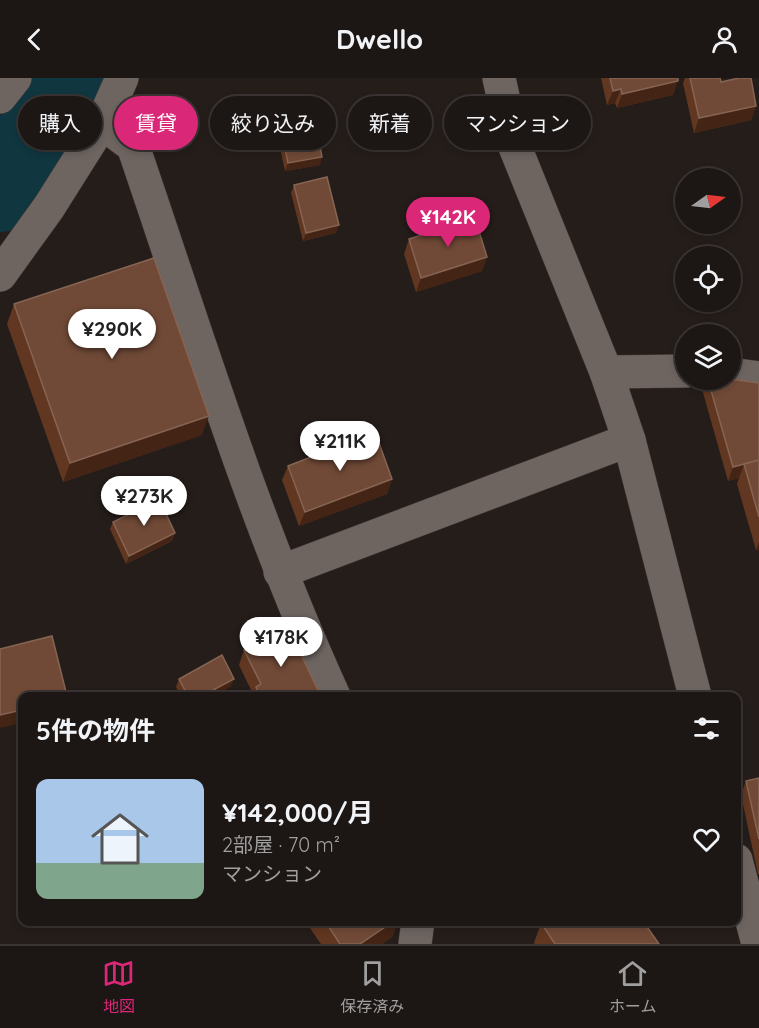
<!DOCTYPE html>
<html lang="ja">
<meta charset="utf-8">
<style>
body{margin:0;font-family:Quicksand,"Noto Sans JP",sans-serif;background:#251f1d;color:#f1f3f6;height:100vh;display:flex;flex-direction:column;font-size:22px;white-space:nowrap}
*{box-sizing:border-box;margin:0}
p{font-size:20px;color:#a09fa0}
.icon{flex:none;width:33px;height:33px;fill:none;stroke:currentColor;stroke-width:2;stroke-linecap:round;stroke-linejoin:round}
.map{position:relative;flex:1;overflow:hidden}
.sheet{position:absolute;left:18px;top:614px;width:723px;height:234px;display:flex;flex-direction:column;background:#1c1614;border-radius:12px;box-shadow:0 3px 9px #0003,0 0 0 2px #3a3534}
.sheet>*{flex:none}
.guide{position:absolute;left:18px;top:18px;width:723px;height:54px;display:flex;gap:12px}
.needle{width:39px;rotate:76deg}
.fabs{position:absolute;left:675px;top:90px;display:grid;gap:12px}
.fabs a{display:grid;place-items:center;width:66px;height:66px;border-radius:50%;background:#1c1614;box-shadow:0 3px 9px #0003,0 0 0 2px #3a3534;font-size:30px}
.price{position:absolute;translate:-50% -51px;padding:0 14px;border-radius:21px;background:#fff;color:#222;font-size:20px;line-height:39px;filter:drop-shadow(0 2px 3px #0008)}
.price::after{content:'';position:absolute;left:50%;top:36px;width:18px;height:14px;margin-left:-9px;background:inherit;clip-path:polygon(0 0,100% 0,50% 100%)}
.price.active{background:#db2777;color:#fff}
ul{padding:0;list-style:none}
li{display:flex;align-items:center;gap:18px;height:150px;padding:0 18px}
li span{display:grid;place-items:center;flex:none;width:168px;height:120px;border-radius:12px;color:#555}
li>.icon{margin-inline-start:auto}
span .icon{width:72px;height:72px;fill:#fffc;stroke-width:1}
li b{font-size:26px}
h2{display:flex;justify-content:space-between;align-items:center;height:72px;padding:0 18px;font-size:26px}
.pill{padding:0 21px;border-radius:27px;background:#1c1614;box-shadow:0 3px 9px #0003,0 0 0 2px #3a3534;font-size:21px;line-height:54px}
.pill.active{background:#db2777;color:#fff}
header{display:flex;justify-content:space-between;align-items:center;height:78px;padding:0 18px;background:#1c1614;font-size:27px;font-weight:700}
.tabs{display:flex;justify-content:space-around;align-items:center;height:84px;border-top:2px solid #3a3534;background:#1c1614;font-size:16px;color:#a09fa0}
.tabs a{display:grid;justify-items:center;gap:3px}
.tabs .active{color:#db2777}
.map>svg:first-child{display:block}
</style>
<header><svg class="icon" aria-label="back" viewBox="0 0 24 24"><path d="M15 5l-7 7 7 7"/></svg>Dwello<svg class="icon" aria-label="person" viewBox="0 0 24 24"><circle cx="12" cy="8" r="4"/><path d="M4 21q1-7 8-7t8 7"/></svg></header>
<div class="map">
<svg width="759" height="866" viewBox="0 0 759 866">
<rect width="100%" height="100%" fill="#251d1a"/>
<g fill="none" stroke-linecap="round" stroke-linejoin="round">
<path stroke="#103640" stroke-width="82" d="M0 113 73 0"/>
<g stroke="#403937" stroke-width="34">
<g id="street">
<path d="M499 0 513 64 606 294 629 362 695 618"/>
<path d="M0 19 15 0"/>
<path d="M102 45 133 68C196 252 253 441 334 618"/>
<path d="M0 197 49 129 102 45 122 0"/>
<path d="M606 294 686 293"/>
<path d="M730 296 759 300"/>
<path d="M280 494 629 362"/>
<path d="M736 782 758 866"/>
<path d="M415 866 418 843"/>
</g>
</g>
<use href="#street" stroke="#6e6561" stroke-width="33"/>
</g>
<g fill="#623721">
<path d="M601 0H678L673 17 617 30 615 25 607 27Z"/>
<path d="M685 0H720L721 4 756 28 751 42 694 55 683 5Z"/>
<path d="M277 33 320 87 285 93 274 41Z"/>
<path d="M294 107 336 155 303 163 291 115Z"/>
<path d="M409 161 487 179 482 193 416 214 404 176Z"/>
<path d="M14 226 202 357 63 404 7 246Z"/>
<path d="M705 302H730L759 305V472H756L737 406 739 400 728 403 702 311Z"/>
<path d="M288 388 392 401 387 416 299 448 282 402Z"/>
<path d="M113 444 175 455 172 463 126 486 110 451Z"/>
<path d="M244 572 321 618H253V616L239 587Z"/>
<path d="M179 601 231 608 214 618H181L176 609Z"/>
<path d="M759 700V796H758L741 717 746 703Z"/>
<path d="M305 843H398L392 859 382 866H321Z"/>
<path d="M541 845 659 866H535L534 865Z"/>
</g>
<g fill="#432415">
<path d="M678 3 673 17 617 30 622 16Z"/>
<path d="M621 11 615 25 607 27 613 13Z"/>
<path d="M756 28 751 42 694 55 699 40Z"/>
<path d="M322 79 320 87 285 93 288 85Z"/>
<path d="M339 147 336 155 303 163 306 155Z"/>
<path d="M487 179 482 193 416 214 421 200Z"/>
<path d="M209 338 202 357 63 404 70 385Z"/>
<path d="M759 382 744 386 739 400 728 403 733 389Z"/>
<path d="M392 401 387 416 299 448 305 434Z"/>
<path d="M175 455 172 463 126 486 129 478Z"/>
<path d="M759 464V472H756Z"/>
<path d="M234 601 231 608 214 618H202Z"/>
<path d="M22 632V645L0 650V637Z"/>
<path d="M394 843H398L392 859 382 866H360Z"/>
</g>
<g fill="#714a37" stroke="#866453" stroke-width="1.5">
<path d="M610 0H678V3L622 16 621 11 613 13Z"/>
<path d="M690 0H720L721 4 739 0H751L756 28 699 40Z"/>
<path d="M312 27 322 79 288 85 277 33Z"/>
<path d="M327 99 339 147 306 155 294 107Z"/>
<path d="M475 140 487 179 421 200 409 161Z"/>
<path d="M154 180 209 338 70 385 14 226Z"/>
<path d="M730 301 759 305V382L733 389 708 302H730Z"/>
<path d="M375 354 392 401 305 434 288 388Z"/>
<path d="M759 382V439L744 386Z"/>
<path d="M159 421 175 455 129 478 113 444Z"/>
<path d="M288 550 321 618H260L256 609 261 606 244 572Z"/>
<path d="M52 558 67 618H22V632L0 637V571Z"/>
<path d="M222 577 234 601 202 618H188L179 601Z"/>
<path d="M759 700V761L746 703Z"/>
<path d="M325 843H394L360 866H340Z"/>
<path d="M544 843H643L659 866H555L541 845Z"/>
</g>
</svg>
<div class="fabs">
<a><svg class="needle" viewBox="-14 -14 28 28"><path d="M0-13l5 13h-10z" fill="#e53935"/><path d="M0 13l5-13h-10z" fill="#a09fa0"/></svg></a>
<a><svg class="icon" aria-label="locate" viewBox="0 0 24 24"><circle cx="12" cy="12" r="6"/><path d="M12 2v4M12 18v4M2 12h4M18 12h4"/></svg></a>
<a><svg class="icon" aria-label="layers" viewBox="0 0 24 24"><path d="M12 4l9 5-9 5-9-5zM3 14l9 5 9-5"/></svg></a>
</div>
<b class="price active" style="left:448px;top:170px">¥142K</b>
<b class="price" style="left:112px;top:282px">¥290K</b>
<b class="price" style="left:340px;top:394px">¥211K</b>
<b class="price" style="left:144px;top:449px">¥273K</b>
<b class="price" style="left:281px;top:590px">¥178K</b>
<div class="guide">
<a class="pill">購入</a>
<a class="pill active">賃貸</a>
<a class="pill">絞り込み</a>
<a class="pill">新着</a>
<a class="pill">マンション</a>
</div>
<section class="sheet">
<h2>5件の物件<svg class="icon" aria-label="filters" viewBox="0 0 24 24"><path d="M4 7h16M4 17h16"/><circle cx="9" cy="7" r="2"/><circle cx="15" cy="17" r="2"/></svg></h2>
<ul>
<li><span style="background:linear-gradient(#a9c7e8 70%,#7fa58c 0)"><svg class="icon" aria-label="home" viewBox="0 0 24 24"><path d="M3 11l9-7 9 7M6 9v11h12V9"/></svg></span><div><b>¥142,000/月</b><p>2部屋 · 70 m²</p><p>マンション</p></div><svg class="icon" aria-label="heart" viewBox="0 0 24 24"><path d="M12 20l-8-8c-3-5 5-10 8-4 3-6 11-1 8 4z"/></svg></li>
</ul>
</section>
</div>
<nav class="tabs">
<a class="active"><svg class="icon" aria-label="map" viewBox="0 0 24 24"><path d="M3 6l6-2 6 2 6-2v14l-6 2-6-2-6 2zM9 4v14M15 6v14"/></svg>地図</a>
<a><svg class="icon" aria-label="saved" viewBox="0 0 24 24"><path d="M7 4h10v16l-5-4-5 4z"/></svg>保存済み</a>
<a><svg class="icon" aria-label="home" viewBox="0 0 24 24"><path d="M3 11l9-7 9 7M6 9v11h12V9"/></svg>ホーム</a>
</nav>
